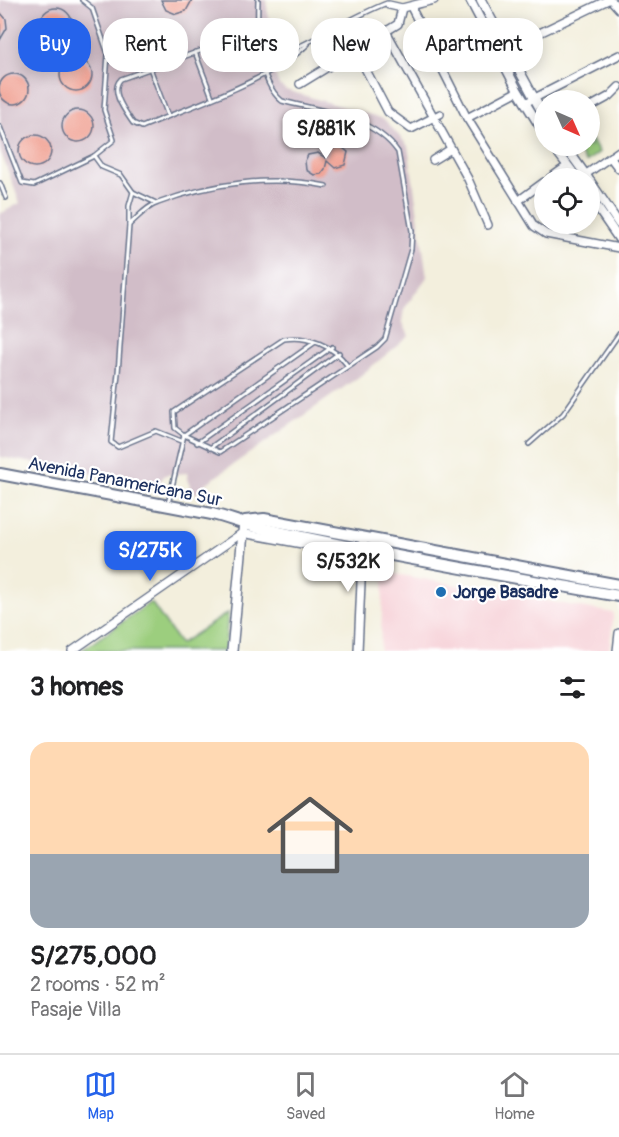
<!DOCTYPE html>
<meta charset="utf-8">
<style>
body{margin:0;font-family:Pangolin,sans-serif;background:#f2f2f2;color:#202124;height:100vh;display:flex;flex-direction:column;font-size:22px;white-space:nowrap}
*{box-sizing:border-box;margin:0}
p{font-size:20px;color:#757577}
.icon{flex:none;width:33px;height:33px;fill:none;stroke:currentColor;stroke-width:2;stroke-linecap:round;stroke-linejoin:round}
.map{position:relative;height:651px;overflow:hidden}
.drawer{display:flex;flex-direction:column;background:#fff;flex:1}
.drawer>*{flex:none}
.top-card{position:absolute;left:18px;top:18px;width:584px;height:54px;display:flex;gap:12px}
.needle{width:39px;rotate:135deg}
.fabs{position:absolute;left:534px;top:90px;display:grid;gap:12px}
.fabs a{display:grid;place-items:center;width:66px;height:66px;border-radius:50%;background:#fff;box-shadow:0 3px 15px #0003;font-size:30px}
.price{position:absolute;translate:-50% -51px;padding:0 14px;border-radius:12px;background:#fff;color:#222;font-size:20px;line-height:39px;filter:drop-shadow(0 2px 3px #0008)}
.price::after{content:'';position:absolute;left:50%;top:36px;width:18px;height:14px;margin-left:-9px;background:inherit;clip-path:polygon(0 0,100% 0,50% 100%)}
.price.active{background:#2563eb;color:#fff}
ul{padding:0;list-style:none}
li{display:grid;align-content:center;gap:12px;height:318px;padding:0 30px}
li+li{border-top:2px solid #e0e0e0}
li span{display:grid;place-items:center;height:186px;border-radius:18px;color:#555}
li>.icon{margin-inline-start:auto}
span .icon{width:108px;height:108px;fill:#fffc;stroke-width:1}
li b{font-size:26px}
h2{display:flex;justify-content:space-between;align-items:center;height:72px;padding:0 30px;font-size:26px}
.pill{padding:0 21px;border-radius:24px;background:#fff;box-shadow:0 3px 15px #0003;font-size:21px;line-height:54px}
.pill.active{background:#2563eb;color:#fff}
.tab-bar{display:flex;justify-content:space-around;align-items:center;height:84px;border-top:2px solid #e0e0e0;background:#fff;font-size:16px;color:#757577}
.tab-bar a{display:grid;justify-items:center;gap:3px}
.tab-bar .active{color:#2563eb}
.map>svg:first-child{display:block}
</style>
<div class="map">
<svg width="619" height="651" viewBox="0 0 619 651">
<rect width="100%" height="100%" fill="#fff"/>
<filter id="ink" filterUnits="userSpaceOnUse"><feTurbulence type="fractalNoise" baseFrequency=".0167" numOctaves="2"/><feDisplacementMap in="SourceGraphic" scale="12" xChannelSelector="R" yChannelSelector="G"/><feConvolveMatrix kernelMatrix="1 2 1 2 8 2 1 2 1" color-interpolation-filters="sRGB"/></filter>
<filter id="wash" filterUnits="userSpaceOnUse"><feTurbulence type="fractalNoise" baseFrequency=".008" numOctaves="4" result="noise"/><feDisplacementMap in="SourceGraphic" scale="24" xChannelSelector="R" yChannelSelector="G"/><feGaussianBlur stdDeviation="1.35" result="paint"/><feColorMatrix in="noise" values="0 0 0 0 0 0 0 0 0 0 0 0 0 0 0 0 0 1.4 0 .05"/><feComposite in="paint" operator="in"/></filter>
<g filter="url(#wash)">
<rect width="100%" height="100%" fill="#f3efdd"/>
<path fill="#f6cfd5" d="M384 572 614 613 609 651H380Z"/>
<path fill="#d1bdc8" d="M0 0H266L273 51 281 70 275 74 279 85 286 90 384 119 408 146 427 277 404 309 402 321 409 336 360 376 204 485 206 494 191 492 187 473 165 475 157 485 0 457V214L20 203 0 150Z"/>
<g fill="#9cce7e" stroke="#5c7e6e" stroke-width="1.5">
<path d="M590 137 599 152 586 162 575 146H590Z"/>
<path d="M372 544 492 566 491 570 372 549Z"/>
<path d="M151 602 180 644 228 613 225 651H81Z"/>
</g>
<g id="blocks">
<g fill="#ef9a8a">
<path d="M161 0H192L186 11 176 14 166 10Z"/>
<circle cx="56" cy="24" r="16"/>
<path d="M0 12 6 19 7 28 0 40Z"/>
<circle cx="76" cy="75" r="16"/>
<circle cx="14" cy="89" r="15"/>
<circle cx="78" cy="126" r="16"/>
<circle cx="35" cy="151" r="16"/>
<path d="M339 145 348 152 345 165 335 168 327 161 325 169 321 174 314 175 306 170 305 161 308 155 318 153 326 158 330 147Z"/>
</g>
</g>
</g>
<g filter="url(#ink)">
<use href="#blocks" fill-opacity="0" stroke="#67728a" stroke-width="1.5"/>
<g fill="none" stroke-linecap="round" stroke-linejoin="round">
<g stroke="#67728a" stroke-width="6">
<g id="service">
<path d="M257 33 245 35 121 79C109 91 125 111 133 123L142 127C191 106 272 80 308 44"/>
<path d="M195 52 212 97"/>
<path d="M263 61C307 47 344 20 387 3"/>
<path d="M150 68 168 116"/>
<path d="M0 127 22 183 34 185 94 156 114 140 104 110 108 54 92 8 82 0"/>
<path d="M94 156 102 167 121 175 133 192 156 203"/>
<path d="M0 183 6 198"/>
<path d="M129 225V206L133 192"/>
<path d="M314 343 184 435 175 428 174 412 183 406 284 339C307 335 334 346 347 365"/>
<path d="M181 441 156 431 118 447 111 442 118 373 129 225C137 218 147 206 158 203 211 183 270 175 326 186"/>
<path d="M197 443 332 347"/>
<path d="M529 444 563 414 619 334"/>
<path d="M210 448 339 353"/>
<path d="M168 504 184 435 220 452 377 347 385 339 411 249 412 231 398 152C373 116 321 111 282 101 257 81 257 30 258 0"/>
</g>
</g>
<g stroke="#67728a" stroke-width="10">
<g id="minor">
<path d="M611 0 619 9"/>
<path d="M389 5 402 8 434 0"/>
<path d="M411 7 467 118 534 226 546 234 619 248"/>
<path d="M386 31 468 179 488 225"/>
<path d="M356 51 388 112 411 129 440 114"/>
<path d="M498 53 608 0"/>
<path d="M300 84 398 24 402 8"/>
<path d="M525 103 619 55"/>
<path d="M590 107 610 96 619 87"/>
<path d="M467 118 518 91"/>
<path d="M610 157 619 169"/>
<path d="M433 160 451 149"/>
<path d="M582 177 619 151"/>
<path d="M550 178 567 166"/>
<path d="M518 201 544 182"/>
<path d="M72 651 242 533 362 555"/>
<path d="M358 651 363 537"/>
<path d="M617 651 619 633"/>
</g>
</g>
<g stroke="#67728a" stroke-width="11">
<g id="tertiary">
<path d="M470 0 518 91 544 133"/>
<path d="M481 0 544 116"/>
<path d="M553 146 577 178"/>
<path d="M565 146 588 178"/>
<path d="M590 181 619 224"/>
<path d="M590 197 619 239"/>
</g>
</g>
<g stroke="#67728a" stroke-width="12">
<path id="secondary" d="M232 651 244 522"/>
</g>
<g stroke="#67728a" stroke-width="14">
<g id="primary">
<path d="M0 474 212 514C230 518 247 526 265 529 382 555 501 575 619 596"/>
<path d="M245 521 264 519 619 585"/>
</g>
</g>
<use href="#service" stroke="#fff" stroke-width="3"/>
<use href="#minor" stroke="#fff" stroke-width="7"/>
<use href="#tertiary" stroke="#fff" stroke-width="8"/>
<use href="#secondary" stroke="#fff" stroke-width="9"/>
<use href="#primary" stroke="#fff" stroke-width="10"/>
</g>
</g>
<circle fill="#1f6fb2" stroke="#fff" stroke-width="2" cx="441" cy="592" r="6"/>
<g text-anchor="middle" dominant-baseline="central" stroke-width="4.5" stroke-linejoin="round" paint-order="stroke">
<g font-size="18" fill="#1b2f5e" stroke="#fff">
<text transform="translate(125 482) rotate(11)">Avenida Panamericana Sur</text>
</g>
<g font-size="18" font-weight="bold" fill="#1b2f5e" stroke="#fff" text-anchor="start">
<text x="453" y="592">Jorge Basadre</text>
</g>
</g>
</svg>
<div class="fabs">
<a><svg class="needle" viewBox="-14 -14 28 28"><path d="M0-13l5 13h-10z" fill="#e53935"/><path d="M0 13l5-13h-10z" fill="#757577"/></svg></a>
<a><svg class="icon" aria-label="locate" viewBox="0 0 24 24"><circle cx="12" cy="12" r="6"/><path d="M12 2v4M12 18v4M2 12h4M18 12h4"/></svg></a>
</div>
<b class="price" style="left:326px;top:160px">S/881K</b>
<b class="price active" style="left:150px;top:582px">S/275K</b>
<b class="price" style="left:348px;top:593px">S/532K</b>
<div class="top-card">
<a class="pill active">Buy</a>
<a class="pill">Rent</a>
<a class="pill">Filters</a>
<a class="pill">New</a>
<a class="pill">Apartment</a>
</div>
</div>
<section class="drawer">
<h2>3 homes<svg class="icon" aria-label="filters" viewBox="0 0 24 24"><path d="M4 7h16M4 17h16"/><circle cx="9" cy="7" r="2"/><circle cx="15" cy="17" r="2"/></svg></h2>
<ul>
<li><span style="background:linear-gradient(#ffd9b3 60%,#9aa5b1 0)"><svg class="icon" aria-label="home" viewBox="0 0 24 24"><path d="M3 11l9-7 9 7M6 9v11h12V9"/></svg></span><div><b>S/275,000</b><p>2 rooms · 52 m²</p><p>Pasaje Villa</p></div></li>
</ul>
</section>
<nav class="tab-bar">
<a class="active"><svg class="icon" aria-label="map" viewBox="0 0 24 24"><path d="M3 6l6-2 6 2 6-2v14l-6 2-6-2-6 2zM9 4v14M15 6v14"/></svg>Map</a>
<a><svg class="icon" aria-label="saved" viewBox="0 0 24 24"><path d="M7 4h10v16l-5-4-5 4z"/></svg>Saved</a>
<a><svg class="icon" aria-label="home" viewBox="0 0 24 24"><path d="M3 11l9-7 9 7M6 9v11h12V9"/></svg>Home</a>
</nav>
